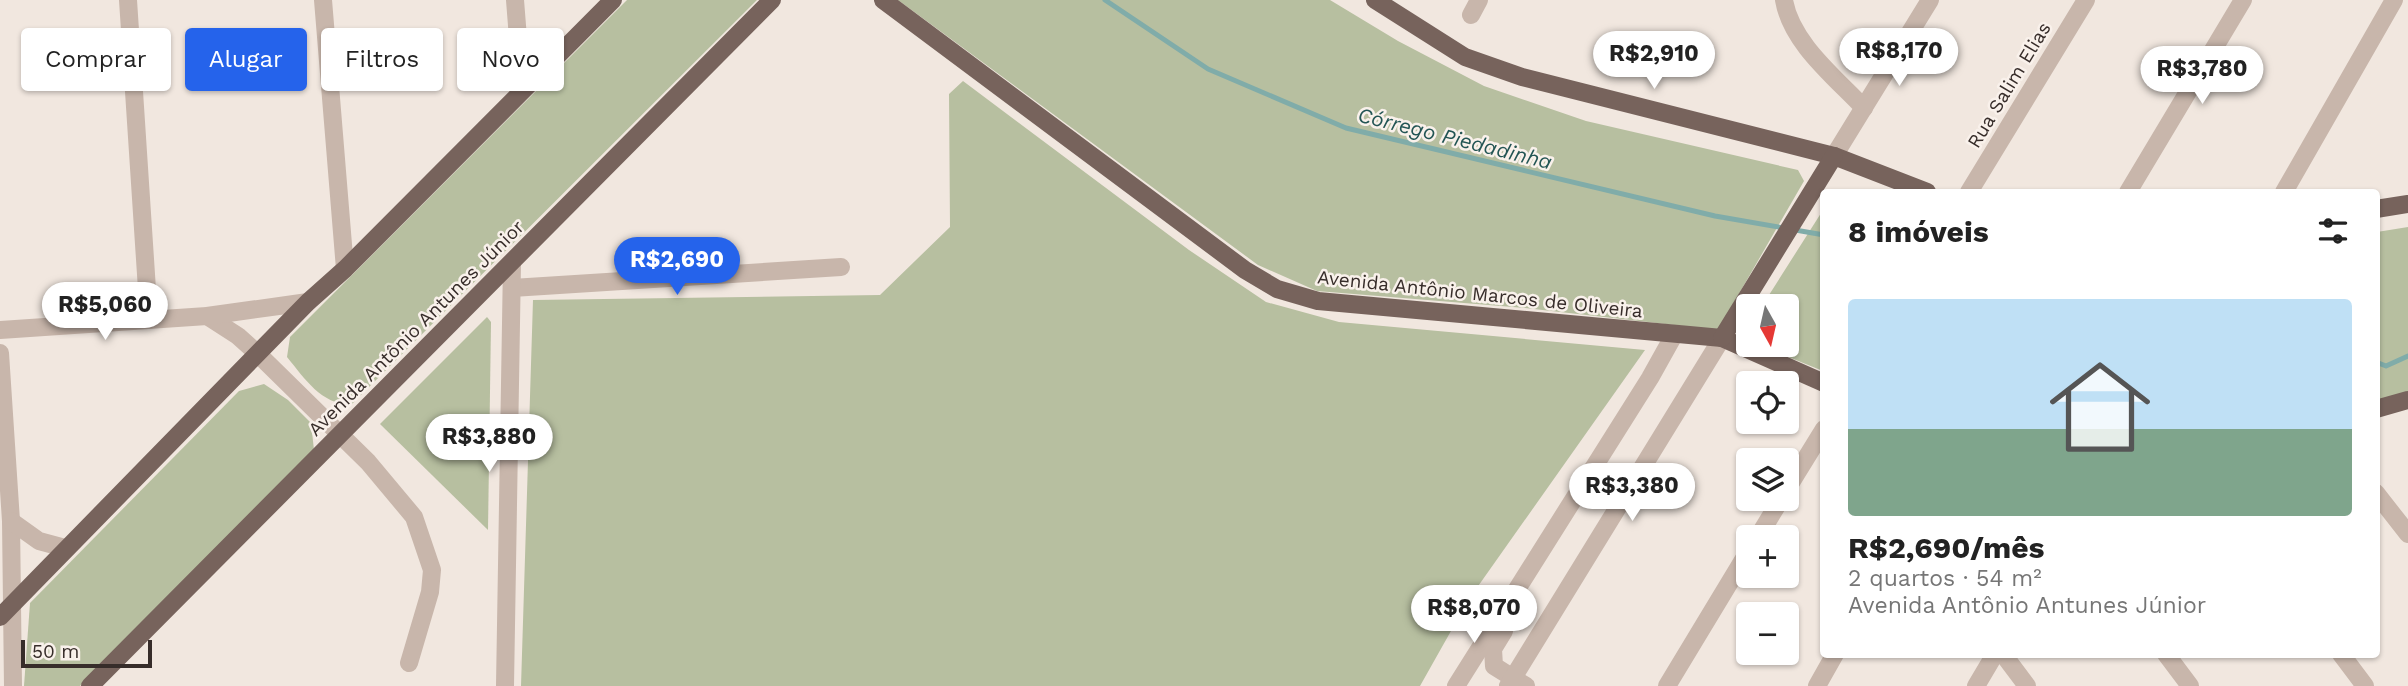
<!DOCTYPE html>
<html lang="pt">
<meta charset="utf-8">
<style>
body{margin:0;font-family:"Work Sans",sans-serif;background:#f2f2f2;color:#222;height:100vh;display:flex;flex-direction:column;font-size:26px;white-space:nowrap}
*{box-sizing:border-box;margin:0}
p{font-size:23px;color:#767676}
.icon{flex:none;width:38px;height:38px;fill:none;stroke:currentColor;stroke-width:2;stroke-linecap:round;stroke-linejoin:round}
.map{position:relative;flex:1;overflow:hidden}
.drawer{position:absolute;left:1820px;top:189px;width:560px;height:469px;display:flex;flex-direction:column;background:#fff;border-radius:7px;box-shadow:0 2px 5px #0004}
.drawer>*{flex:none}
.top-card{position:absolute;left:21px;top:28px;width:665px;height:63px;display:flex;gap:14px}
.needle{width:46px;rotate:172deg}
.controls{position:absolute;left:1736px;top:294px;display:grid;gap:14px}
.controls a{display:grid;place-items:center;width:63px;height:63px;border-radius:7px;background:#fff;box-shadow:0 2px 5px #0004;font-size:35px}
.scale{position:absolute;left:21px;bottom:18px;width:131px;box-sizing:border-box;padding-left:7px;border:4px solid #372d2a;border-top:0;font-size:19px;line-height:24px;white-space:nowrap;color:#372d2a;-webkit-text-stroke:5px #f9f1eb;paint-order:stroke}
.price{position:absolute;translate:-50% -60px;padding:0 16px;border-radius:24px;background:#fff;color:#222;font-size:23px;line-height:46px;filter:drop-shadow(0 2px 4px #0008)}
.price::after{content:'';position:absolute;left:50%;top:42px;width:21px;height:16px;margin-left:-10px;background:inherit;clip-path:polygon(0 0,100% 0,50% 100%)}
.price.active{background:#2563eb;color:#fff}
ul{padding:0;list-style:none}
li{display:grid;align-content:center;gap:14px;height:371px;padding:0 28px}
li+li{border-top:2px solid #e0e0e0}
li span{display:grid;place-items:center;height:217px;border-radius:7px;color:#555}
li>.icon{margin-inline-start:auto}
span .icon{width:126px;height:126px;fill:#fffc;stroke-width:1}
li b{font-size:30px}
h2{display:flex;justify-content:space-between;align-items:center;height:84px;padding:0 28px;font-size:30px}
.tag{padding:0 24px;border-radius:7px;background:#fff;box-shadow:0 2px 5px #0004;font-size:24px;line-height:63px}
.tag.active{background:#2563eb;color:#fff}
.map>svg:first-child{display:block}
</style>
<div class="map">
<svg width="2408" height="686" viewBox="0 0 2408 686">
<rect width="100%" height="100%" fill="#f1e7df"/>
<g fill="#b7bfa0">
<path d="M627 0H757L351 405C321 404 305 379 287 357L290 337Z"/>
<path d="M898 0H1330L1398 41 1484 86 1586 121 1798 170 1804 181 1718 330 1525 308 1317 291 1258 265Z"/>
<path d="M963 81 1189 250 1266 302 1339 322 1645 350 1469 599 1420 686H521L533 300 880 295 950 227 949 94Z"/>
<path d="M1823 210V371L1759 345H1787V306H1762Z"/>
<path d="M2408 227V392L2377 402V232Z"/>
<path d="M487 317 491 322 488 530 380 424Z"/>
<path d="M264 384 288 400 311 423 314 450 80 686H24L30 603 239 391Z"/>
</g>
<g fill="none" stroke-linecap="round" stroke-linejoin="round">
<g stroke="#80aca9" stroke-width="5">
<path d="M1105 0 1208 69 1346 128 1715 216 1824 235"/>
<path d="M2376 362 2386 366 2408 356"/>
</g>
<g stroke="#c8b6ab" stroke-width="18">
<path d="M128 0 149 320"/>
<path d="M323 0 345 269"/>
<path d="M515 0 522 89"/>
<path d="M1784 0C1791 43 1836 78 1864 108"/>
<path d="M1471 15 1479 0"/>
<path d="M1834 156 1930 0"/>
<path d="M1969 192 2086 0"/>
<path d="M2128 192 2243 0"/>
<path d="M2284 192 2394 0"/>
<path d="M512 288 841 267"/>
<path d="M207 316 238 336 258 354 368 462 414 517 432 570 430 592 409 663"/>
<path d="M0 330 207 316 308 302"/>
<path d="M0 353 11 521 13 686"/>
<path d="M1787 489 1824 429"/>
<path d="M2376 493 2408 534"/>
<path d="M11 521 39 541 65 548"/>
<path d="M1758 537 1781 499"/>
<path d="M1504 631 1493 649 1494 666 1526 686"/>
<path d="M2003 654 2027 686"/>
<path d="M2166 654 2190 686"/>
<path d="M2341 654 2365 686"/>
<path d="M505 686 512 263"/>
<path d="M1456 686 1650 378 1674 335"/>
<path d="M1508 686 1722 338"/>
<path d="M1667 686 1748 552"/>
<path d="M1817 686 1835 654"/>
<path d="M1976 686 1995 654"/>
</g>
<g stroke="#77635c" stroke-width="18">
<path d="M883 0 1245 270 1277 289 1318 301 1722 338 1824 383"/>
<path d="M1375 0 1465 57 1522 77 1834 156 1927 192"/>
<path d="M2376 209 2408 204"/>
<path d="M1722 338 1834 156"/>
<path d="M2376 409 2408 400"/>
<path d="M0 617 308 302 345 269 613 0"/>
<path d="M90 686 772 0"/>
</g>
</g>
<g text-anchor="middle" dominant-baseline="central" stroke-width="5" stroke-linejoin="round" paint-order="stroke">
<g font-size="19" fill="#372d2a" stroke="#f9f1eb">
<text transform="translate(2009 85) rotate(-59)">Rua Salim Elias</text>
<text transform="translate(1480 294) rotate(6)">Avenida Antônio Marcos de Oliveira</text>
<text transform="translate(416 328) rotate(-45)">Avenida Antônio Antunes Júnior</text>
</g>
<g font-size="21" font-style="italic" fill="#235554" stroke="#f9f1eb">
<text transform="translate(1455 138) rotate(14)">Córrego Piedadinha</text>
</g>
</g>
</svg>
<div class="controls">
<a><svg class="needle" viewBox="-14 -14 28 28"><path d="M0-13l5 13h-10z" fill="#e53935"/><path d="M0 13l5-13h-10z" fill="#767676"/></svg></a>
<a><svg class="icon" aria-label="locate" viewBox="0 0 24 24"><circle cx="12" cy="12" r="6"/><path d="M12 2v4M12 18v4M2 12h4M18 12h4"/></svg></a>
<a><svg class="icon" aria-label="layers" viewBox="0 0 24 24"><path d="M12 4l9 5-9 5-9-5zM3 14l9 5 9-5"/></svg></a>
<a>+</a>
<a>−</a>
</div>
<div class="scale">50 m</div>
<b class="price" style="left:1899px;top:88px">R$8,170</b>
<b class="price" style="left:1654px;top:91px">R$2,910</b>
<b class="price" style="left:2202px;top:106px">R$3,780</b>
<b class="price active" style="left:677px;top:297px">R$2,690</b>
<b class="price" style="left:105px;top:342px">R$5,060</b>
<b class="price" style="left:489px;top:474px">R$3,880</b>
<b class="price" style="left:1632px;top:523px">R$3,380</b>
<b class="price" style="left:1474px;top:645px">R$8,070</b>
<div class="top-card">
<a class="tag">Comprar</a>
<a class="tag active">Alugar</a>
<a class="tag">Filtros</a>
<a class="tag">Novo</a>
</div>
<section class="drawer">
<h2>8 imóveis<svg class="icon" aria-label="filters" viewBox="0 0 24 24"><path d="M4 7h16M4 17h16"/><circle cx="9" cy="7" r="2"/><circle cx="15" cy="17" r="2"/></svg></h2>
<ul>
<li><span style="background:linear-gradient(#bfe0f5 60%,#7fa58c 0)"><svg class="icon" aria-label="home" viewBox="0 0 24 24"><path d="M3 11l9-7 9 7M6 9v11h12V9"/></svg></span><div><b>R$2,690/mês</b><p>2 quartos · 54 m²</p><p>Avenida Antônio Antunes Júnior</p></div></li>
</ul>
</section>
</div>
